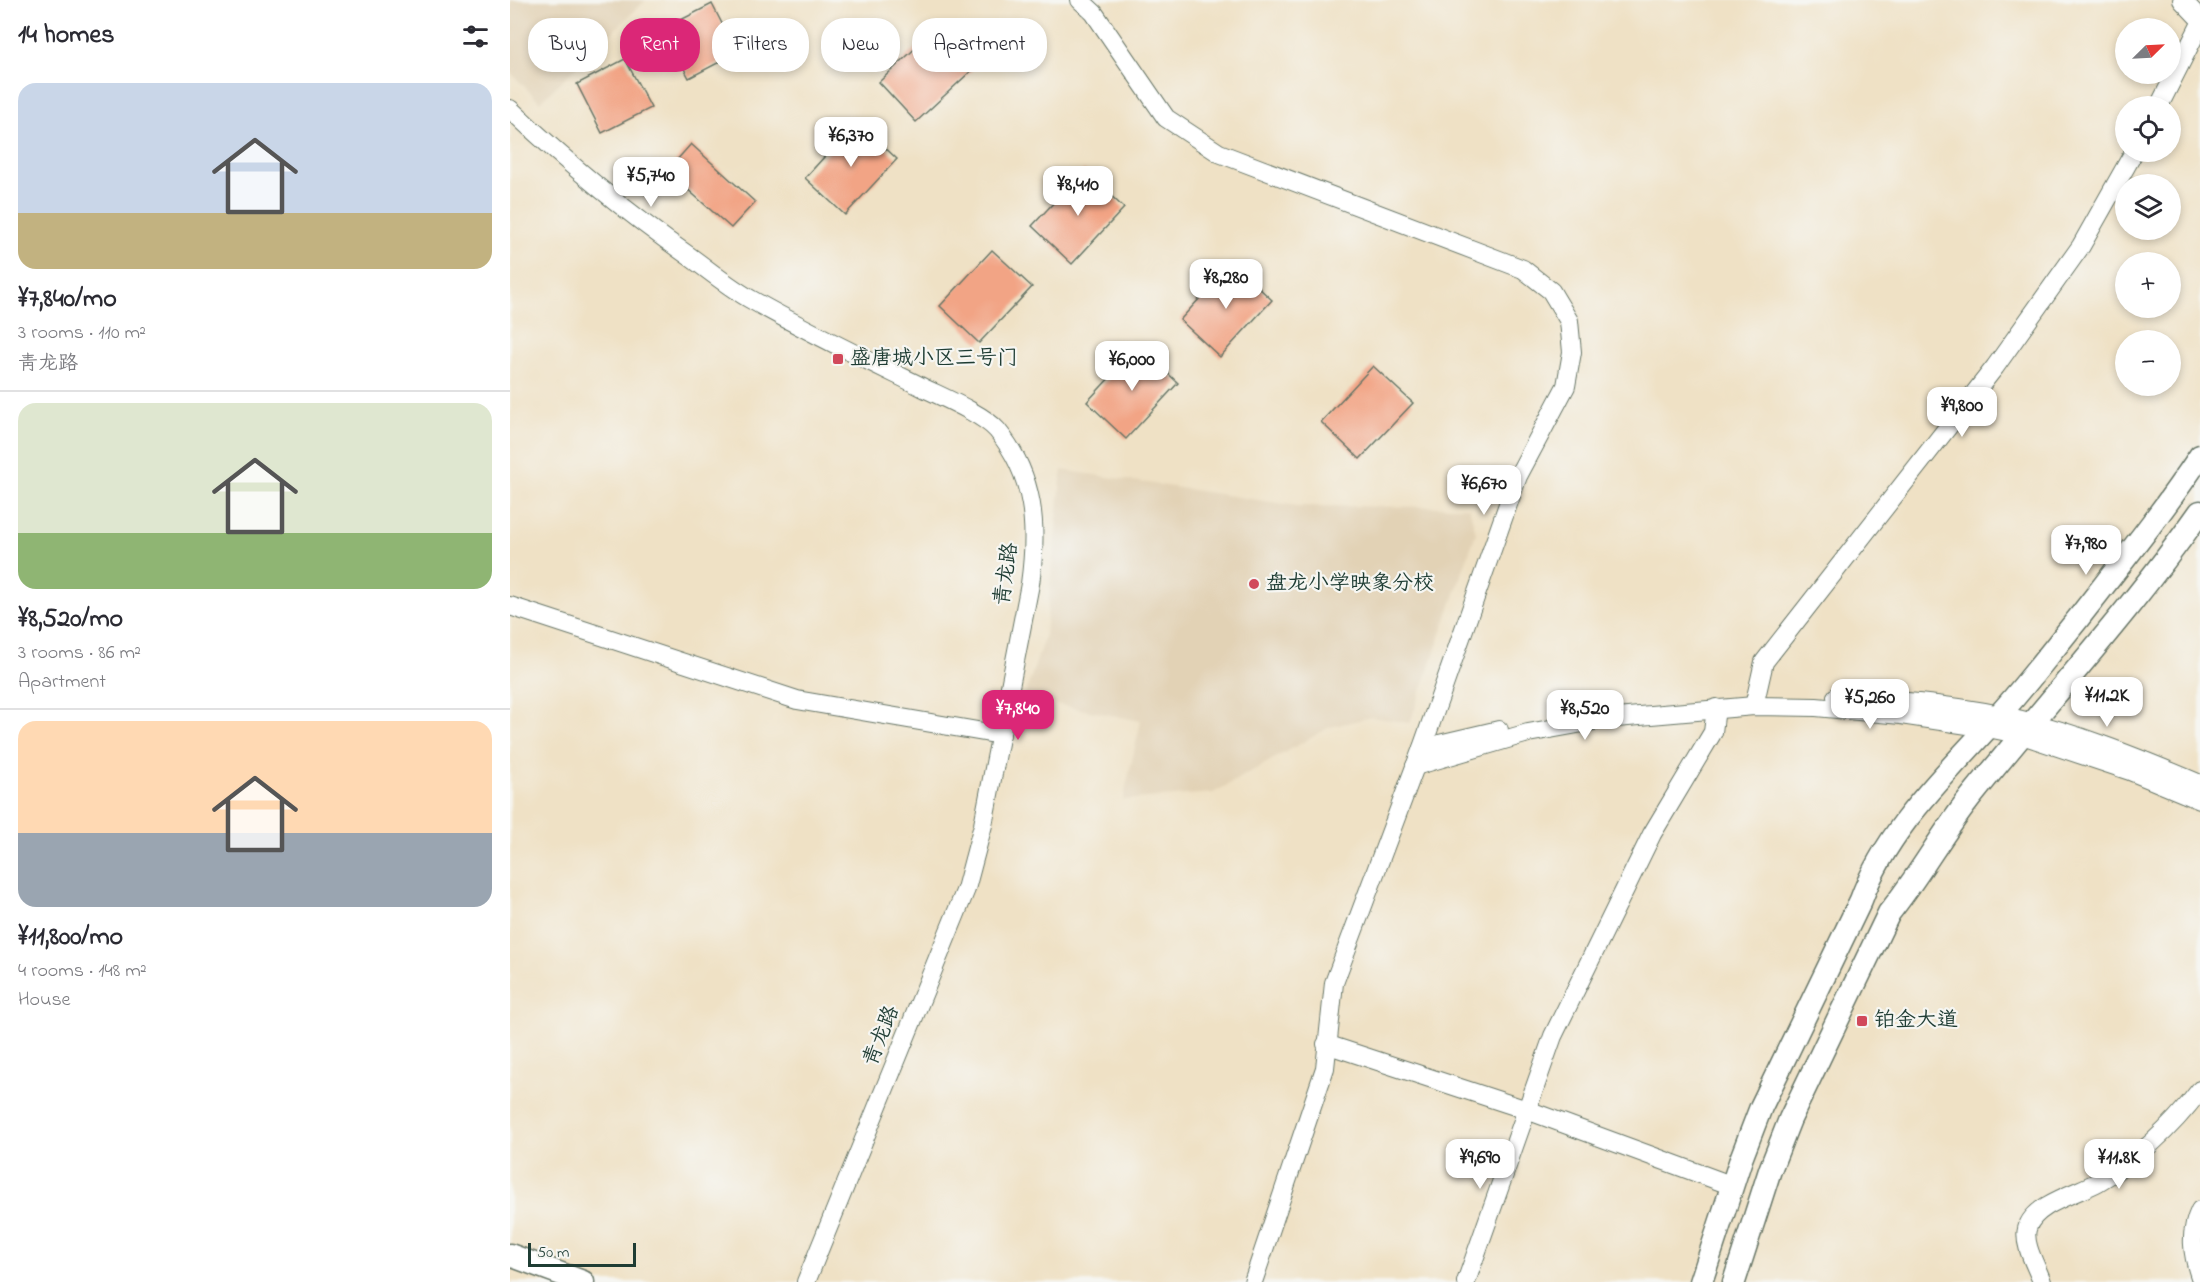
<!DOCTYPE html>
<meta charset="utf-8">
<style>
body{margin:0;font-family:"Indie Flower","LXGW WenKai TC",sans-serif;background:#f2f2f3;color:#2b2b33;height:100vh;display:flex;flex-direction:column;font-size:22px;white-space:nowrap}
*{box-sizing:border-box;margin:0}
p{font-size:20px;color:#7c7c81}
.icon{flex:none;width:33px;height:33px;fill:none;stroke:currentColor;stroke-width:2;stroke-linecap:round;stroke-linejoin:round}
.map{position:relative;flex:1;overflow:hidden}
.panel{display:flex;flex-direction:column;background:#fff;width:510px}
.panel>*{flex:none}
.guide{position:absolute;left:18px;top:18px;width:570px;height:54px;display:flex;gap:12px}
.needle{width:39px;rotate:66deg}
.controls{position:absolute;left:1605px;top:18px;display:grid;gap:12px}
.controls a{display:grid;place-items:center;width:66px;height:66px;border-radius:50%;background:#fff;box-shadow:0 3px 9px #0003;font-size:30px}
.scale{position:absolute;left:18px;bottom:15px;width:108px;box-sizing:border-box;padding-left:6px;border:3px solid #1f3d34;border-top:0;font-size:16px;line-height:21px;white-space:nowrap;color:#1f3d34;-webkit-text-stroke:4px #f6f6f2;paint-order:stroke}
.price{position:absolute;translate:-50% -51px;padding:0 14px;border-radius:12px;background:#fff;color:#222;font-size:20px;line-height:39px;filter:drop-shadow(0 2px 3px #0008)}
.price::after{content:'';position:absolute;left:50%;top:36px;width:18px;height:14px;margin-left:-9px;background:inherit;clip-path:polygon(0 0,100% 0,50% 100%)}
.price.selected{background:#db2777;color:#fff}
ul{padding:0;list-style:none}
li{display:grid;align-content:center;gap:12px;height:318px;padding:0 18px}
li+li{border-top:2px solid #e1e1e2}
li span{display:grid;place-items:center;height:186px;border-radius:18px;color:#555}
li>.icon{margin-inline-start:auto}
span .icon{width:108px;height:108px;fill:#fffc;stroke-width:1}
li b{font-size:26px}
h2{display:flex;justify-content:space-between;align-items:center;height:72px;padding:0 18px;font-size:26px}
.chip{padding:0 21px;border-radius:24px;background:#fff;box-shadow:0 3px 9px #0003;font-size:21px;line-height:54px}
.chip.selected{background:#db2777;color:#fff}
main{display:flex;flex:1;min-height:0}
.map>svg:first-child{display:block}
</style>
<main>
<section class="panel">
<h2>14 homes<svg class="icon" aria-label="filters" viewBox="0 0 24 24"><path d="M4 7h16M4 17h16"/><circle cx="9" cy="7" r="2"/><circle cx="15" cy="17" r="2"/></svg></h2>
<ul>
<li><span style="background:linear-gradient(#c9d6e8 70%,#c2b280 0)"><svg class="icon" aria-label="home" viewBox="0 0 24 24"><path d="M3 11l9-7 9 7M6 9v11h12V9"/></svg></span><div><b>¥7,840/mo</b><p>3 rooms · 110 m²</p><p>青龙路</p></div></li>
<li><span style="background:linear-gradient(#dfe7d0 70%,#8fb573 0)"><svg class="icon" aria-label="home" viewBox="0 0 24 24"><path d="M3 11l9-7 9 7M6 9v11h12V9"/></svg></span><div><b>¥8,520/mo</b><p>3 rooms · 86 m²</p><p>Apartment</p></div></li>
<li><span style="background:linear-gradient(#ffd9b3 60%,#9aa5b1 0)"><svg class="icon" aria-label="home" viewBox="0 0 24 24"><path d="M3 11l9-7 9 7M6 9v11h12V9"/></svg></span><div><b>¥11,800/mo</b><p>4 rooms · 148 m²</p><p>House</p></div></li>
</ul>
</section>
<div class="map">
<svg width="1690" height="1282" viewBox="0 0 1690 1282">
<rect width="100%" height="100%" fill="#f6f6f2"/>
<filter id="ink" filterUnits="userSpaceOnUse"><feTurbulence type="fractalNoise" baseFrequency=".0167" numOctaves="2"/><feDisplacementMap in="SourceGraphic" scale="12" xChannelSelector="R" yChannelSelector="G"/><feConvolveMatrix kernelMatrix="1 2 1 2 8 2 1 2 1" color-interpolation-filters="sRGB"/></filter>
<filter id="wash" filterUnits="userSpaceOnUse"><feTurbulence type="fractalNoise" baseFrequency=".008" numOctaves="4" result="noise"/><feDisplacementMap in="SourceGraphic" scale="24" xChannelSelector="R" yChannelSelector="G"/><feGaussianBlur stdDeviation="1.35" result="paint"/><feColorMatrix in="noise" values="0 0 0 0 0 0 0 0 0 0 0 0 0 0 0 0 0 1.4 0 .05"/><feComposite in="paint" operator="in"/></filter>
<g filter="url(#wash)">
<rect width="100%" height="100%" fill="#efe1c5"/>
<g fill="#e2d2b5">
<path d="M0 0H136L30 102 0 72Z"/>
<path d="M552 470 787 506 959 507 966 533 900 723 861 717 820 727 703 793 613 800 631 721 514 698 535 635Z"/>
</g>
<g id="blocks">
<g fill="#f2a485">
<path d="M202 4 227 53 179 78 153 29Z"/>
<path d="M425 30 462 70 406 122 369 82Z"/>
<path d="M115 59 141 108 92 133 67 84Z"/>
<path d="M347 121 387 159 335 215 295 178Z"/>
<path d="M181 144 245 202 221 228 157 171Z"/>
<path d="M574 170 614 208 562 264 522 226Z"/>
<path d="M482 250 522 287 469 343 430 306Z"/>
<path d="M722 263 762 300 710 357 670 320Z"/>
<path d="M629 346 668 383 616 439 577 402Z"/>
<path d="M863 366 903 403 850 459 811 422Z"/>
</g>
</g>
</g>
<g filter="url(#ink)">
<use href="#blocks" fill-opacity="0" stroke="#687667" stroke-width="1.5"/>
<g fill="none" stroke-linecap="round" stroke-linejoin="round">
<g stroke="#687667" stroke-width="20">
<g id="minor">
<path d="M570 0 584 13 656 118 709 153 1013 269 1041 291 1059 321 1062 352 1056 386 1008 476 912 748 824 983 815 1068 743 1282"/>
<path d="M1672 0 1690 19"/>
<path d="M1649 106 1690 25"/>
<path d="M0 109C56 162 116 212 179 256 200 271 220 288 242 300 298 332 355 359 412 387 432 397 473 414 487 430 525 476 528 527 520 584L473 825 456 889 296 1282"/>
<path d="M0 606 287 700 491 735"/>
<path d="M1326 697C1381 700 1436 704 1490 715 1557 729 1627 757 1690 784"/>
<path d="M1244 706 1254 662 1485 367 1571 246 1624 152"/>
<path d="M912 748 989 730"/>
<path d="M905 766 1018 733 1095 719 1244 706 1306 707 1391 715 1478 728 1512 735 1620 771 1690 800"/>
<path d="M816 1044 1017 1110 1223 1186"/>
<path d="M1690 1210C1679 1233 1682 1253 1690 1277"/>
<path d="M956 1282 1043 1036 1142 834 1203 732 1206 708"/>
<path d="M1532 1282C1527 1267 1513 1245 1517 1229 1523 1204 1568 1193 1588 1182 1628 1159 1662 1127 1690 1090"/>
</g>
</g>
<g stroke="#687667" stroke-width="25">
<g id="major">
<path d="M0 1255 73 1282"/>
<path d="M1191 1282 1231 1159 1251 1107 1351 900C1378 826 1438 773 1489 715 1516 685 1541 652 1567 620 1609 566 1652 513 1690 456"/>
<path d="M1224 1282 1260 1170 1280 1119 1379 913C1410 875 1433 831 1464 793 1539 700 1621 610 1690 512"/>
</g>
</g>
<use href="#minor" stroke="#fff" stroke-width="18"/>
<use href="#major" stroke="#fff" stroke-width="22"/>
</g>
</g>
<g fill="#d1495b" stroke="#f6f6f2" stroke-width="2">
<rect x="322" y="353" width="12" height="12" rx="3"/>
<circle cx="744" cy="584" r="6"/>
<rect x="1346" y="1015" width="12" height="12" rx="3"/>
</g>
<g text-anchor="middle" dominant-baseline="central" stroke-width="4.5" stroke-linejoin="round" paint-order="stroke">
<g font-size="21" fill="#1f3d34" stroke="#f6f6f2" text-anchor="start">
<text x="340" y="359">盛唐城小区三号门</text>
<text x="756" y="584">盘龙小学映象分校</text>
<text x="1364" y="1021">铂金大道</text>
</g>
<g font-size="21" fill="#1f3d34" stroke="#f6f6f2">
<text transform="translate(497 574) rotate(-82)">青龙路</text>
<text transform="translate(372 1036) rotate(-68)">青龙路</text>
</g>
</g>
</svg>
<div class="controls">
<a><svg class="needle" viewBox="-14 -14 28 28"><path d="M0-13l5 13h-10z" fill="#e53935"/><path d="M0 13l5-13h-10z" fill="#7c7c81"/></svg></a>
<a><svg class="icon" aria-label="locate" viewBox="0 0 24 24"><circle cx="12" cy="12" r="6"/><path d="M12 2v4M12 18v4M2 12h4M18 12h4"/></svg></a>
<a><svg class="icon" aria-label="layers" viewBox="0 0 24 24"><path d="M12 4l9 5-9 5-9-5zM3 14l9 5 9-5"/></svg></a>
<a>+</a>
<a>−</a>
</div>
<div class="scale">50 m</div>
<b class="price" style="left:341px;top:168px">¥6,370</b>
<b class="price" style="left:141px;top:208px">¥5,740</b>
<b class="price" style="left:568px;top:217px">¥8,410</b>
<b class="price" style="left:716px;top:310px">¥8,280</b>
<b class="price" style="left:622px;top:392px">¥6,000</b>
<b class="price" style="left:1452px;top:438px">¥9,800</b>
<b class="price" style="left:974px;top:516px">¥6,670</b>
<b class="price" style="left:1576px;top:576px">¥7,980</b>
<b class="price" style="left:1597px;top:728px">¥11.2K</b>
<b class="price" style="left:1360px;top:730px">¥5,260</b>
<b class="price selected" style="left:508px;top:741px">¥7,840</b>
<b class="price" style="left:1075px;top:741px">¥8,520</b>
<b class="price" style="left:970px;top:1190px">¥9,690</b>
<b class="price" style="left:1609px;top:1190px">¥11.8K</b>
<div class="guide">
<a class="chip">Buy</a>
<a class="chip selected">Rent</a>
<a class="chip">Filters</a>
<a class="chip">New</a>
<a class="chip">Apartment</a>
</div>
</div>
</main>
